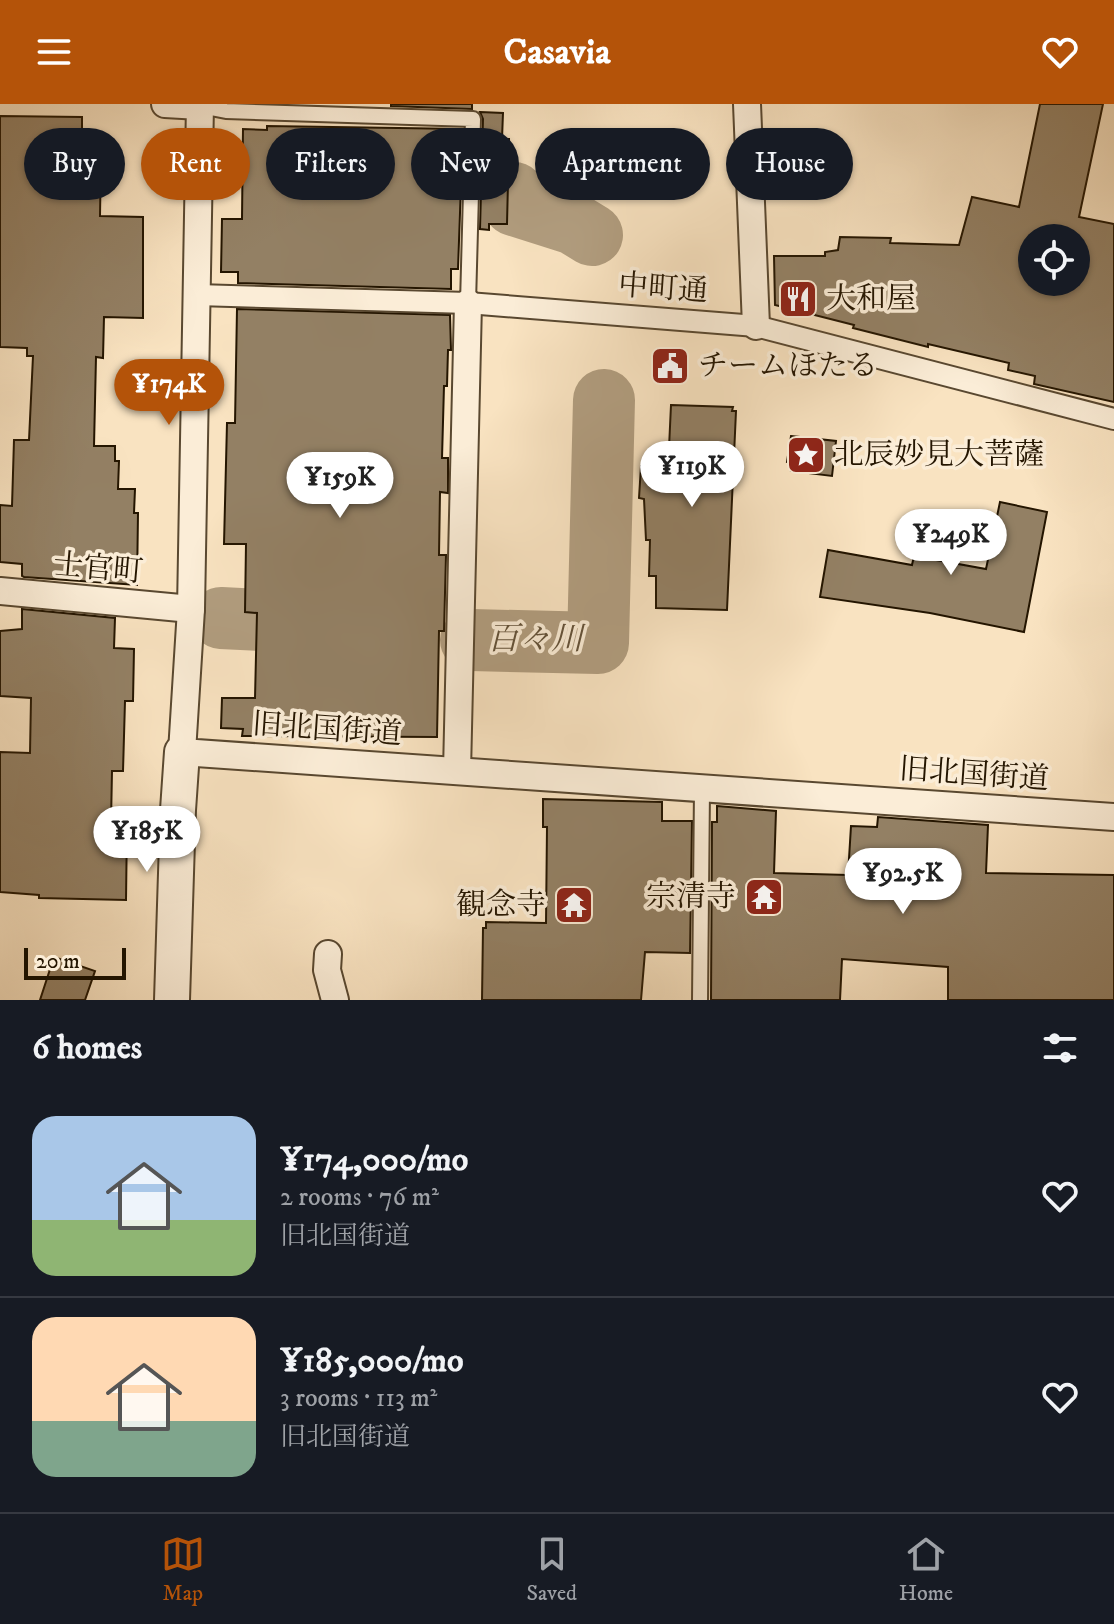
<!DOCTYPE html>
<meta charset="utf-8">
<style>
body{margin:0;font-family:"IM FELL DW Pica","Noto Serif JP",serif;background:#242831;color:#f1f3f6;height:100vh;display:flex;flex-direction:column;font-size:30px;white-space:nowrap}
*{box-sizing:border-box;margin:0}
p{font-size:26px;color:#9ea1a6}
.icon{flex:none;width:44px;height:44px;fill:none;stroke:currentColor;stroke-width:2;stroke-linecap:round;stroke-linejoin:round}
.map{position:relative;height:896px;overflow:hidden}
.side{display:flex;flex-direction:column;background:#171b24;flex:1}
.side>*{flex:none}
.hud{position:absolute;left:24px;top:24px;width:1066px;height:72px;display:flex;gap:16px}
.fabs{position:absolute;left:1018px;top:120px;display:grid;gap:16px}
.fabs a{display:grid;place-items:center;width:72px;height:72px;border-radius:50%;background:#171b24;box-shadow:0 2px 6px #0004;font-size:40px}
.scale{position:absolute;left:24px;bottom:20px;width:102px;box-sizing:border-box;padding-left:8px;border:4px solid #241500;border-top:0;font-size:22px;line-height:28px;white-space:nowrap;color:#241500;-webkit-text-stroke:6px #fbedd7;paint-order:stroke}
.price{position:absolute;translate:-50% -68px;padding:0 18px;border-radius:28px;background:#fff;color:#222;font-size:26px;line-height:52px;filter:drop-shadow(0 2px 4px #0008)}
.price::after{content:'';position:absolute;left:50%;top:48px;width:24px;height:18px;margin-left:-12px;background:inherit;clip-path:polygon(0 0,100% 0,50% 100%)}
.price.current{background:#b45309;color:#fff}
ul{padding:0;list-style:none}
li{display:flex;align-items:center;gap:24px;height:200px;padding:0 32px}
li+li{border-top:2px solid #363941}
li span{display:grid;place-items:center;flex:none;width:224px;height:160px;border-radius:24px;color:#555}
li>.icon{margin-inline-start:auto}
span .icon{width:96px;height:96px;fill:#fffc;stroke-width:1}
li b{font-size:34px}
h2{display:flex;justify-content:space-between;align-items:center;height:96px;padding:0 32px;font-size:34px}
.pill{padding:0 28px;border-radius:36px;background:#171b24;box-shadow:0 2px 6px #0004;font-size:28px;line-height:72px}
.pill.current{background:#b45309;color:#fff}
header{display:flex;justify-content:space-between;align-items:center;height:104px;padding:0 32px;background:#b45309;color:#fff;font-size:36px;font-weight:700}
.tab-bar{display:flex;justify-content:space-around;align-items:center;height:112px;border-top:2px solid #363941;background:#171b24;font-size:22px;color:#9ea1a6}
.tab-bar a{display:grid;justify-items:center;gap:4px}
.tab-bar .current{color:#b45309}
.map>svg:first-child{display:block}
</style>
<header><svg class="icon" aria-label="menu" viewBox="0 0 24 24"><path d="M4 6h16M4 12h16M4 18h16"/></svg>Casavia<svg class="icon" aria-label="heart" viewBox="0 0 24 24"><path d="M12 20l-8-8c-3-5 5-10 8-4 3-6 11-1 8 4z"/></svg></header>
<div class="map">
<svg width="1114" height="896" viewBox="0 0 1114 896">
<rect width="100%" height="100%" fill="#f9e3c1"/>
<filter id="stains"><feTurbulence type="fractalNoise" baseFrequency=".0025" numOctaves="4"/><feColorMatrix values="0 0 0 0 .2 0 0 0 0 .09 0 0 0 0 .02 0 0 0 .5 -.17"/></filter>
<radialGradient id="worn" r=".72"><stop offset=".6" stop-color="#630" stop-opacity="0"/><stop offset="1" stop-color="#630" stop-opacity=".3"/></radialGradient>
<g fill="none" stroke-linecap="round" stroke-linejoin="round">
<g stroke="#b19d7f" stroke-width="62">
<path d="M514 89V101L574 120 592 131"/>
<path d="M221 514 340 520"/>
<path d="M471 536 598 539 604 296"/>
</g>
</g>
<g fill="#938064" stroke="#241500" stroke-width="2" fill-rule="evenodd">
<path d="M391 0H472V5L391 2Z"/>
<path d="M1040 0H1103L1079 113 1114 120V298L1034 280 1035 272 1008 266 1009 259 928 240V243L853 224 854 221 775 201 774 152H825V148L838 146 840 133 891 134 890 139 959 141 972 93 1019 103ZM1032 134H1076V178H1032Z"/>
<path d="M480 8 503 9 502 35H509L507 120H489V126L480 125 483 15Z"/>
<path d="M0 12 82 13V51H101L100 112 143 113V214L104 213 103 254 96 253 94 342H115V357H119L118 385H135L134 409H138L137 481 24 473 22 472V460L0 458V401L12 402 14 336H29L33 252H27V244L0 243Z"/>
<path d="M267 22 463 25 458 165H451V185L238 179V168H221L222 115H242L243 25 267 26Z"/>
<path d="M237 205 450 211 451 246H448L447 282H444L442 354H448V389L440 388 439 451H446L444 527H439L437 633 242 632 243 625 221 624 222 594H255L257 509 245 508 246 440H224L227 319H235Z"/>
<path d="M671 301 733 303 732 307H736L727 506 656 504V472H649L650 436H646L644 395 639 394 641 362 653 363V343L669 344Z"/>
<path d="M791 332 836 337 832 372 791 367 792 359 787 358Z"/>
<path d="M1000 398 1047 408 1024 528 930 509 820 493 828 446 912 461 914 452 986 465Z"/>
<path d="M22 505 115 514 114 544 134 545 133 597H125L123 667H112L111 718 127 719 126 796 39 794V791L0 788V648L30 649 31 594 0 592V527L22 525Z"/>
<path d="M543 695 662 698V717H692L690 849 645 848 641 896H482L483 824H486V818L546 819 547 723H543Z"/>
<path d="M717 702 776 707 774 769 848 771 851 722 877 723 878 713 988 721 986 769 1114 771V896H948V863L842 855 840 896H711L712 718H717Z"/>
<path d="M54 853 95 867 85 896H40Z"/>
</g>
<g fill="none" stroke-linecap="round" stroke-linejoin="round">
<g stroke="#594830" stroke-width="18">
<g id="service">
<path d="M200 2 226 7 473 15 468 199"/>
<path d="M700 896 702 685"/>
</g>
</g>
<g stroke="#594830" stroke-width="24">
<path id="pedestrian" d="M197 191 468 199 756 222 1114 315"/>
</g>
<g stroke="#594830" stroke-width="30">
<g id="minor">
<path d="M165 0 200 2"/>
<path d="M200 0 191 505 182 648 1114 713"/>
<path d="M747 0 756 222"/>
<path d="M0 487 191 505"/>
<path d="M457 667 468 199"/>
<path d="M328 850 327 866 335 896"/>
</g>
</g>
<g stroke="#594830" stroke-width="38">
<path id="tertiary" d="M172 896 178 706 182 648"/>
</g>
<use href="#service" stroke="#fbedd7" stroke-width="14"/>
<use href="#pedestrian" stroke="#fbedd7" stroke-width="20"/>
<use href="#minor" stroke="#fbedd7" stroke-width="26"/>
<use href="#tertiary" stroke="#fbedd7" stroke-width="34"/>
</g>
<defs>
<g id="restaurant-square" transform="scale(2)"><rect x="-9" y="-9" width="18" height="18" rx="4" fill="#8f2418" stroke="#fbedd7"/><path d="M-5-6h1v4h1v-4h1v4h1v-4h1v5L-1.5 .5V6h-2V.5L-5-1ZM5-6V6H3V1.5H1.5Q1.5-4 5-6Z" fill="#fff"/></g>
<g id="civic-square" transform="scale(2)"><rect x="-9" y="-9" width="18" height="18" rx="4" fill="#8f2418" stroke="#fbedd7"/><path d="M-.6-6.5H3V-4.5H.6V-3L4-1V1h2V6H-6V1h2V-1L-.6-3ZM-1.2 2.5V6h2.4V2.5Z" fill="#fff"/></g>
<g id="sight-square" transform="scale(2)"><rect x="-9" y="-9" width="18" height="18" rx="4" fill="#8f2418" stroke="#fbedd7"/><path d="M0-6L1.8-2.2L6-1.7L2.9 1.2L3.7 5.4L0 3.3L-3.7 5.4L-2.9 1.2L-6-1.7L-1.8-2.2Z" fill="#fff"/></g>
<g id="temple-square" transform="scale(2)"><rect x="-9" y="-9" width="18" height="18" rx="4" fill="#8f2418" stroke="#fbedd7"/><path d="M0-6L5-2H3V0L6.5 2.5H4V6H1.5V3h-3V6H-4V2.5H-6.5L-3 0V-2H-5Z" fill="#fff"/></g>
</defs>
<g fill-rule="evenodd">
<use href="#restaurant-square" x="798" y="195"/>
<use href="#civic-square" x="670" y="262"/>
<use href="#sight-square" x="806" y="351"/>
<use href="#temple-square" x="764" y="793"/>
<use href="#temple-square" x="574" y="801"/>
</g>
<g text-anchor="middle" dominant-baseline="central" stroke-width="7" stroke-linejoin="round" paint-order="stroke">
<g font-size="30" fill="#241500" stroke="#fbedd7">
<text transform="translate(663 185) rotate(4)">中町通</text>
<text transform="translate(98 465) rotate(5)">士官町</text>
<text transform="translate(327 626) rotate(4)">旧北国街道</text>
<text transform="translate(974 671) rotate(4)">旧北国街道</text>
</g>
<g font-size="30" fill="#241500" stroke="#fbedd7" text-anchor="start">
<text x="826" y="195">大和屋</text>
<text x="698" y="262">チームほたる</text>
<text x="834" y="351">北辰妙見大菩薩</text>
<text x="736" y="793" text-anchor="end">宗清寺</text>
<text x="546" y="801" text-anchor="end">観念寺</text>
</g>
<g font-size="32" font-style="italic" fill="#635239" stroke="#fbedd7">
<text x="535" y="536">百々川</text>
</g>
</g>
<rect width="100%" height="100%" filter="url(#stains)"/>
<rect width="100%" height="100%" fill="url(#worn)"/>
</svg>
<div class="fabs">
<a><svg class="icon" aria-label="locate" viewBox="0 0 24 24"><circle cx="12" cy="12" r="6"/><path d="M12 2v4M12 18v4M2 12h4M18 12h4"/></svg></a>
</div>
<div class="scale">20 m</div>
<b class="price current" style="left:169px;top:323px">¥174K</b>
<b class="price" style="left:692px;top:405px">¥119K</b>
<b class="price" style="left:340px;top:416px">¥159K</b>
<b class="price" style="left:951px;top:473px">¥249K</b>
<b class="price" style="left:147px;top:770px">¥185K</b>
<b class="price" style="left:903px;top:812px">¥92.5K</b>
<div class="hud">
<a class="pill">Buy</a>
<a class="pill current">Rent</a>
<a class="pill">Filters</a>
<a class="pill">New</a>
<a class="pill">Apartment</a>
<a class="pill">House</a>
</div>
</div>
<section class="side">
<h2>6 homes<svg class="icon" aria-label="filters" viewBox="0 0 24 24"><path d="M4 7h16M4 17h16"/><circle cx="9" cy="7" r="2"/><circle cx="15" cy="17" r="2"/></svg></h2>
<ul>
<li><span style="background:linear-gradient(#a9c7e8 65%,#8fb573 0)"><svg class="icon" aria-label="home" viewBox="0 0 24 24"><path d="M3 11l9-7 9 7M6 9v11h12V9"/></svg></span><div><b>¥174,000/mo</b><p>2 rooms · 76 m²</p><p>旧北国街道</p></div><svg class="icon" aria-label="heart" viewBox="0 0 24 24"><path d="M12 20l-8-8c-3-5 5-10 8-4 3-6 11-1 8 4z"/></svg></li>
<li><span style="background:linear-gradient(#ffd9b3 65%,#7fa58c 0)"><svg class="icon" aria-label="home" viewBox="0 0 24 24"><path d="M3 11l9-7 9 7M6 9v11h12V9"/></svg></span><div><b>¥185,000/mo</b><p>3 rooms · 113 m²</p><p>旧北国街道</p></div><svg class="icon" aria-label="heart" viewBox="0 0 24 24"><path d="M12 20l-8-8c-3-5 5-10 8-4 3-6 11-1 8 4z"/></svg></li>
</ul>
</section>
<nav class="tab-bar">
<a class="current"><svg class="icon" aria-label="map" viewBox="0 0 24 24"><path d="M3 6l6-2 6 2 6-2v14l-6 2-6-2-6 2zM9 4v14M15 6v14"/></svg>Map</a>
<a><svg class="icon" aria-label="saved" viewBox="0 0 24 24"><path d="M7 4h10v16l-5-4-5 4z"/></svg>Saved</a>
<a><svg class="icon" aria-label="home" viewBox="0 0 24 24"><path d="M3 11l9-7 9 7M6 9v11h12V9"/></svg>Home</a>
</nav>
